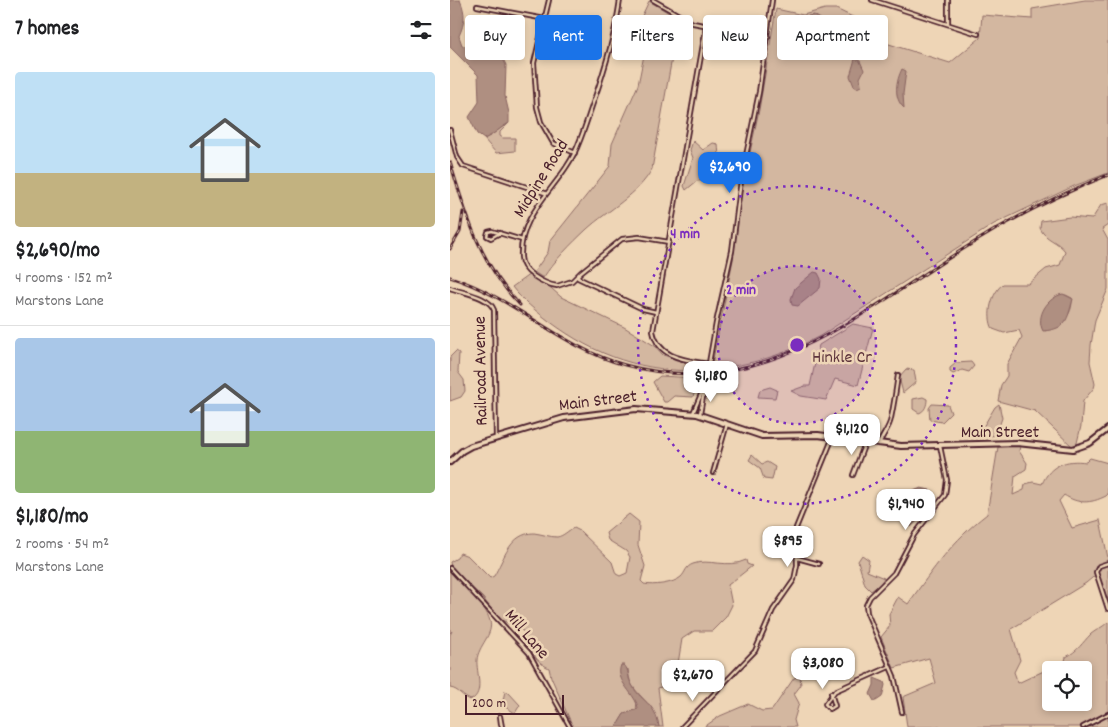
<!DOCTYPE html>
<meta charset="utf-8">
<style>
body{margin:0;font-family:Dekko,sans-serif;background:#f6f6f6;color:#202124;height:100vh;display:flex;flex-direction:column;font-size:19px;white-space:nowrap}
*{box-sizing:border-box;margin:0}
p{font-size:16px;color:#757577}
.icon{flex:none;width:28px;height:28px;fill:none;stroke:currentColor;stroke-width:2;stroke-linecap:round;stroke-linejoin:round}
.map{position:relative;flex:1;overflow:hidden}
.details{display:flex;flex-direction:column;background:#fff;width:450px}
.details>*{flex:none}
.top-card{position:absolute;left:15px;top:15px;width:475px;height:45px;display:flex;gap:10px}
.tools{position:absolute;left:592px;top:661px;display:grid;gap:10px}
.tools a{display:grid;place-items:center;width:50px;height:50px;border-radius:5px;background:#fff;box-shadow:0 2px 8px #0003;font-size:25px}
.scale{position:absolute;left:15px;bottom:12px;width:99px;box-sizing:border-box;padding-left:5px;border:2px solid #4a1f2b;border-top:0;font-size:14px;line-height:18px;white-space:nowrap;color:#4a1f2b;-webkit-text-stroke:4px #eed5b6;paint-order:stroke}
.price{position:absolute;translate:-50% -42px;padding:0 11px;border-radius:10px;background:#fff;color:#222;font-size:16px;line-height:32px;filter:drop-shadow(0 1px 2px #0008)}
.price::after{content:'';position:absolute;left:50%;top:30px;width:15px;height:11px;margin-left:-8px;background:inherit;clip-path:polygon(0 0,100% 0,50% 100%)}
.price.active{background:#1a73e8;color:#fff}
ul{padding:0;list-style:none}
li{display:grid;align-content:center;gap:10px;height:265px;padding:0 15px}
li+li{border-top:1px solid #e0e0e0}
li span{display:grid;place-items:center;height:155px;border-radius:5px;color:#555}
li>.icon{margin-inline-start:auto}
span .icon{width:90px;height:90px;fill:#fffc;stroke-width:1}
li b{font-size:21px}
h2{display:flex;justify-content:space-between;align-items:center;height:60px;padding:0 15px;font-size:21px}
.tag{padding:0 18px;border-radius:5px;background:#fff;box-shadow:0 2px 8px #0003;font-size:18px;line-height:45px}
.tag.active{background:#1a73e8;color:#fff}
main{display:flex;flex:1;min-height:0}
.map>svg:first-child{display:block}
</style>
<main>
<section class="details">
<h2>7 homes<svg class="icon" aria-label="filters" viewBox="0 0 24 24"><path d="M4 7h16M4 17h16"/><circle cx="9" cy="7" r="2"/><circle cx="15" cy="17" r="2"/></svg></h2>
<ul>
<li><span style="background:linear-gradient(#bfe0f5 65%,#c2b280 0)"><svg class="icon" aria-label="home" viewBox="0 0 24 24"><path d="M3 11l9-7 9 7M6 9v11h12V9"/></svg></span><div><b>$2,690/mo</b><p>4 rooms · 152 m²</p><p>Marstons Lane</p></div></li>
<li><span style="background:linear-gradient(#a9c7e8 60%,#8fb573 0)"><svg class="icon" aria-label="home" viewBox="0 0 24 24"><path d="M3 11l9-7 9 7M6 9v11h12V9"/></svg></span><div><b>$1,180/mo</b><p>2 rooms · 54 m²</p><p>Marstons Lane</p></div></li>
</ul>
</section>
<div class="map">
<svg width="658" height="727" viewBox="0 0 658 727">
<rect width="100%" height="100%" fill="#eed5b6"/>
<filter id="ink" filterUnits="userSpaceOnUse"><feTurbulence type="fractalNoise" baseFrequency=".02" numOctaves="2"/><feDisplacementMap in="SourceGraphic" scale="10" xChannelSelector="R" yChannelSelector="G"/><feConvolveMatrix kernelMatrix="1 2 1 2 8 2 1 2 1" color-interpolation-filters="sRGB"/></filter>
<g filter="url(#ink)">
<g fill="#d3b7a0" stroke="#8e6b66" fill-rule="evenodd">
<path d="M635 0H658V173L624 186 544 224 370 336C333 355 302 365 261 369L283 260 290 200 309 110 326 9 353 15 375 9H386L409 20 425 35 414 33 410 35 500 63 530 38 532 15 582 19V9Z"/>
<path d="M199 1 229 19 202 169C189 194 158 210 137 229 121 244 105 260 93 278L84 272 98 252 100 241 160 166 162 144 188 85 194 55 190 20Z"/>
<path d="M59 123 50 132V136L53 138H65V151L46 153 34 139C44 135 49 128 59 123Z"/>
<path d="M243 141 253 150 263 143 268 144C269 167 279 179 247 181L236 190 234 186 243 158 240 150Z"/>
<path d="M658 203V225L652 229 658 240V289L645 320 641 345 640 362 645 384 644 388 633 401 631 426 626 447 624 448 585 411 548 401 551 385 557 376V364L572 337 569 330 554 333 543 329C536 316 541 293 553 284H578L596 269 610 265 615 251C608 241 595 240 590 228L591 221 620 217 642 219 651 205ZM609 295H616L622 298C623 318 610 324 595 331 583 320 601 305 609 295Z"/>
<path d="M80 274 101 288 111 297 174 327 205 346 213 355 254 366V371C193 372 147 357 99 321 86 311 72 300 62 287Z"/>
<path d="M403 324 423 328 408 385 385 379 376 400 351 396 341 391 355 386H360L369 345Z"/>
<path d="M6 351 9 353 8 372 14 380 15 391 11 397 0 401V357Z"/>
<path d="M521 362 524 366 519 372 512 370 503 374 500 372V368L506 363Z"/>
<path d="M456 369 464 370 466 382 453 393 449 377Z"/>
<path d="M210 376 247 378 249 379 243 397 224 396 217 402H214L203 382Z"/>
<path d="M320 387 327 390 325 398 308 397 310 390Z"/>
<path d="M473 397 477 399C477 405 475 411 469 413L463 409V399Z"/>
<path d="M482 404 498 405 501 413 492 422 480 420 479 408Z"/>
<path d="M549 404 552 418 546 435 529 438 527 437 545 407Z"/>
<path d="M570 446 569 451 577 463 576 469 565 476 563 495 574 490 575 484 583 482 592 484C600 465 616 459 636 462L640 458 658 463V494L656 496C640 504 628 504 614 495L609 501 622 528 650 520 658 558V602L648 573 636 583 561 629 570 660 564 672 568 683 615 661 616 657C628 651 632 643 641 634 646 630 653 627 658 622V727H457L453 697 486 683 479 658 444 668 431 637 440 626 439 614 448 597 458 604C484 568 502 541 537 514L548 447ZM601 670H634V702H601Z"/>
<path d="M302 455 312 464 317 462 325 467 322 480 314 479 310 468 299 460Z"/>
<path d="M179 514 189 522 188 545 195 566 191 581 194 584C203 586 223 584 231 577 236 572 235 567 243 564 258 558 278 569 296 560L297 564 302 566 278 585 282 605 276 617 262 631H244L232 639 225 682 208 688 213 727H209C207 708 191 699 182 685 179 680 179 674 178 669L171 676 187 700 186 712 174 714 166 727H123L101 677 99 668C82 660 81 648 73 631L48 618 33 598 1 567 0 562 7 558 10 553 18 556 40 578 44 576C54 559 60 533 84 533 92 534 100 537 107 537 114 536 118 530 124 528L130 531 162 562 166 574 170 576 177 573 180 557 176 551 158 540 156 533Z"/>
<path d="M412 555 419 560 417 571 434 578 430 584 421 591 415 585 408 561Z"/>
<path d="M0 570C14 582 35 604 40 621 44 634 28 646 27 660 26 672 35 693 21 700 13 698 9 689 0 688V635L2 631 0 633Z"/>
<path d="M350 676 351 685 344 694 349 703 344 720 346 727H254L270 716 298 704 312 711 322 710 344 678Z"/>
<path d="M55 691 59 693 70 705 65 713 52 705Z"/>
</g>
<g fill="#af8f81" stroke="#87625f">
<path d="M0 0H10C16 14 15 22 9 36L12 45 18 47H44L50 53 56 65 55 96 59 113V123C49 128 44 135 34 139L27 134 19 117 29 102 28 75 0 47Z"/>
<path d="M364 15 374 21 388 22 392 26 373 36 367 28 355 21 358 16Z"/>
<path d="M405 59 410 61 414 70 410 78 411 86 407 88 404 86 400 76Z"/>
<path d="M452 69 456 71 453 94 454 108C443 98 446 81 452 69Z"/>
<path d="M364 272 368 273 371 279 370 288 348 306 342 305 341 299 345 288Z"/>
<path d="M613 294 623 299C617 320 617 329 593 331 585 316 598 297 613 294Z"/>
<path d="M471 488 480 490 485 504 461 527 454 504 461 492Z"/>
<path d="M171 665H174C180 671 177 677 181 683 190 703 205 700 209 727H166L174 714 188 709C187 694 164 682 171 665Z"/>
<path d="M424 678 434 682 435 685 432 697 426 701H424L420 694 424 685Z"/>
</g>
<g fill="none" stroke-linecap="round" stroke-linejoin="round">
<g stroke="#4a1f2b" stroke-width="6">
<g id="minor">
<path d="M99 0 84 63 87 107 91 122 103 143 125 153"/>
<path d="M170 0C165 36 155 69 143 103 137 120 132 138 124 154 107 189 69 213 71 257 71 272 94 284 107 286L122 281 131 272 172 239 189 237 219 242"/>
<path d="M203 0 243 23 318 37"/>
<path d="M422 0 528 34"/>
<path d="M498 0V23"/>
<path d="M27 6 95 19"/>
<path d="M256 27 203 331C208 358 235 360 258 364"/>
<path d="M0 130 7 157 13 166 95 193"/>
<path d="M50 233 41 238 37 236 38 232 42 231 72 240"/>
<path d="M128 278 193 309 206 312"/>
<path d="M0 288C13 293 39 296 44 310L46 439"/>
<path d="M243 413 252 392"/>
<path d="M250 414 266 323 282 251 291 180 309 92 322 0"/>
<path d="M429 444C432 436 440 427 441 418 444 404 446 390 448 375"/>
<path d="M263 473 277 424"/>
<path d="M403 475 415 443"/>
<path d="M347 558 369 564"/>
<path d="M658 563 649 566 646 572 658 609"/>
<path d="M0 568 79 653 120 727"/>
<path d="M381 693 385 706 380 709 375 704 385 691 439 667"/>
<path d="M452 712 444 676 417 613 416 605 420 597 444 573 464 535 495 495 497 480 490 446"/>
<path d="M51 724 50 716 52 727"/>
<path d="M232 727 305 651 323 610 344 580 347 565 346 528 383 437"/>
<path d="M633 727 658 714"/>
</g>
</g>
<g stroke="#4a1f2b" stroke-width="8">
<path id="secondary" d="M0 462 12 451 21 446 114 418 186 409 247 414 312 436 368 435 451 446 567 443 623 449 640 443 658 429"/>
</g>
<use href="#minor" stroke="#eed5b6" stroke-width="2.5"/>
<use href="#secondary" stroke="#eed5b6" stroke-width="4"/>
<g stroke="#4a1f2b" stroke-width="3">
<g id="rail">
<path d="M0 162C16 215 30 264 70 305"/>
<path d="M0 249 10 232 13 212"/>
<path d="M0 277C66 298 109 347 175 365 314 403 413 310 523 243 566 216 611 194 658 175"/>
</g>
</g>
<use href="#rail" stroke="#eed5b6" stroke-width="1" stroke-dasharray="4" stroke-linecap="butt"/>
</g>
</g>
<circle cx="347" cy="345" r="79" fill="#7b2cbf" fill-opacity=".12"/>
<g fill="none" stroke="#7b2cbf" stroke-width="2.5" stroke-dasharray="2.5 5">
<circle cx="347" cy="345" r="79"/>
<circle cx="347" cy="345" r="159"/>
</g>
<g text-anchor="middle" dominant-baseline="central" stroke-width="5" stroke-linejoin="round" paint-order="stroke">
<g font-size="18" fill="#4a1f2b" stroke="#eed5b6">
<text transform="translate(92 179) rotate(-58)">Midpine Road</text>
<text transform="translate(32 371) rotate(-91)">Railroad Avenue</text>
<text transform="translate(148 402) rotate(-7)">Main Street</text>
<text x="550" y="433">Main Street</text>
<text transform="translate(76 635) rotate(50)">Mill Lane</text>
</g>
<g font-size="18" fill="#5f363d" stroke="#eed5b6">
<text x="392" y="358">Hinkle Cr</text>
</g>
</g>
<circle cx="347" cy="345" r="8" fill="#7b2cbf" stroke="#eed5b6" stroke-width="2.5"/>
<g font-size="15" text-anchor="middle" font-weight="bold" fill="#7b2cbf" stroke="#eed5b6" stroke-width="5" stroke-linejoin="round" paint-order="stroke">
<text x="235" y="238">4 min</text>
<text x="291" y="294">2 min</text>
</g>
</svg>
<div class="tools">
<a><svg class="icon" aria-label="locate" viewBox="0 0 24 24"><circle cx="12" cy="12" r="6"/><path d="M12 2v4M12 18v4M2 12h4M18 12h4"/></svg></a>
</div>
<div class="scale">200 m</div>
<b class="price active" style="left:280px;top:194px">$2,690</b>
<b class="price" style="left:261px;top:403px">$1,180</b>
<b class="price" style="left:402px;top:456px">$1,120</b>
<b class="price" style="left:456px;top:531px">$1,940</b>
<b class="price" style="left:338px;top:568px">$895</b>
<b class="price" style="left:373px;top:690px">$3,080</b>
<b class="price" style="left:243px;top:702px">$2,670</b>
<div class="top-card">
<a class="tag">Buy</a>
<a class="tag active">Rent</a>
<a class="tag">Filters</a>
<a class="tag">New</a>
<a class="tag">Apartment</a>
</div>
</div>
</main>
